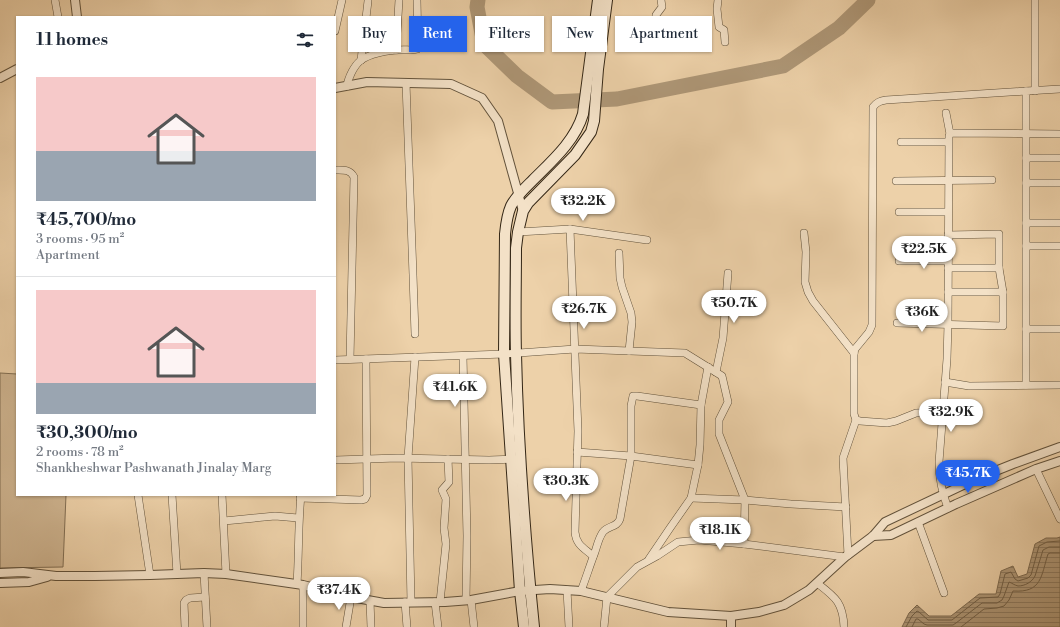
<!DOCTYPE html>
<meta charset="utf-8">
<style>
body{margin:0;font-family:"Libre Bodoni",serif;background:#f2f2f3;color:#1f2937;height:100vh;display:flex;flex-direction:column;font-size:15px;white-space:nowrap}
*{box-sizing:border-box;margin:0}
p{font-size:13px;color:#747a83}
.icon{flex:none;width:22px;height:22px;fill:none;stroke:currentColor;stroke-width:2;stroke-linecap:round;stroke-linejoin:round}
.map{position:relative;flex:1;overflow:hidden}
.drawer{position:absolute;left:16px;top:16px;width:320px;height:480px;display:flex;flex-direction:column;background:#fff;border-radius:0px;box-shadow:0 1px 3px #0004}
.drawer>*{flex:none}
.hud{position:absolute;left:348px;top:16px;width:380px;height:36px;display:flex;gap:8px}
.price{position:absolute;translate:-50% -34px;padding:0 9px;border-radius:14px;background:#fff;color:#222;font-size:13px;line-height:26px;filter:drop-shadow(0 1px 2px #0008)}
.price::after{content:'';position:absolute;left:50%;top:24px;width:12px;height:9px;margin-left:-6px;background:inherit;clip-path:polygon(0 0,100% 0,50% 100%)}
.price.current{background:#2563eb;color:#fff}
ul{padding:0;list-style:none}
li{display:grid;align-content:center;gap:8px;height:212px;padding:0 20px}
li+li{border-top:1px solid #e0e1e3}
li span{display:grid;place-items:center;height:124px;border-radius:0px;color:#555}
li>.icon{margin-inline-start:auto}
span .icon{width:72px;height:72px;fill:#fffc;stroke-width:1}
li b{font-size:17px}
h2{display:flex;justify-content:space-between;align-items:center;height:48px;padding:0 20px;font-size:17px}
.chip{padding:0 14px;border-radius:0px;background:#fff;box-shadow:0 1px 3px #0004;font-size:14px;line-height:36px}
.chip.current{background:#2563eb;color:#fff}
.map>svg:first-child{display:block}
</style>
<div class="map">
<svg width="1060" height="627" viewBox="0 0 1060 627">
<defs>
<pattern id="water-rules" width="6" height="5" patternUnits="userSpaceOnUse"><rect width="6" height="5" fill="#ae9777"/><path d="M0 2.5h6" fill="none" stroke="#8e7b61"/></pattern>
</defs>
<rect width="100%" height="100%" fill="#edd1a9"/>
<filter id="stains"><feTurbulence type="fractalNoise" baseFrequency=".005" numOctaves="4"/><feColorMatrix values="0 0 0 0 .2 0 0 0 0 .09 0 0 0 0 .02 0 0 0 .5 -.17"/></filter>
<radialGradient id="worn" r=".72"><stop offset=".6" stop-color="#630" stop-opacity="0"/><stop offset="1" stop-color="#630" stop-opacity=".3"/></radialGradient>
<path fill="#ceb490" stroke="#816e53" d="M0 373 17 374V495H66L63 567 0 568Z"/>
<path fill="url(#water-rules)" stroke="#7d6a50" d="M1060 537V627H902L909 613 917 605 929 616H951L979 594H996L1001 571 1013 566 1018 577 1027 574 1035 544 1046 538H1057Z"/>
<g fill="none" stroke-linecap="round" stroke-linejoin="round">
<g stroke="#715f46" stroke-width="1">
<path d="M906 627 912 616 917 611 919 612 928 620H952L980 598 998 597 1000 594 1005 574 1011 572 1015 579 1018 581 1028 578 1031 575 1039 546 1047 542 1060 541"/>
<path d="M912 627 916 619H918L924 624 927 625H953L956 623 982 603H997L1002 600 1004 596 1009 582C1012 583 1014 585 1018 586 1025 586 1032 582 1035 576L1043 550 1049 547H1060"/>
<path d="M961 627 984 609 997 608 1004 606 1009 600 1013 591C1042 593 1041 576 1048 554L1050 553H1060"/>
</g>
<path stroke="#ae9777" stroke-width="15" d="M478 0 477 7 484 44 517 76 552 102 617 99 783 66 839 28 868 0"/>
<g stroke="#62523b" stroke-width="8">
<g id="minor">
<path d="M55 0 58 17"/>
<path d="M718 0 717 9 719 27 724 30 725 42"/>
<path d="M1035 0V91"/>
<path d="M335 31 342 0"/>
<path d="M654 48 656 15 662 7 661 0"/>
<path d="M396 50 399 0"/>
<path d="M361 60 368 1"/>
<path d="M406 83 413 275 415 334"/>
<path d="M347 86C348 78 354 66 360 61 368 54 389 50 399 50 405 49 412 51 418 49L417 0"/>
<path d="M946 113 950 134"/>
<path d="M901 142H948"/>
<path d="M1026 158H1060"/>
<path d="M335 170C343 170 350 169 354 177L350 359"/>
<path d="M896 181 992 180"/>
<path d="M1026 183H1060"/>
<path d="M899 212H948"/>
<path d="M1026 223H1060"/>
<path d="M570 229 578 431 575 532C576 545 584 548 593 556"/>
<path d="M518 232 570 229 647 240"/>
<path d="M804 233 806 252 805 282 808 292 813 301 854 353"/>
<path d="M1026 246H1060"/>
<path d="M619 253 620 278 622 287 631 313 632 322 629 351"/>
<path d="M899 261H948"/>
<path d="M948 268H999"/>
<path d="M948 292H1003"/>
<path d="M897 323 1003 326V292L999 268V234L948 235"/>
<path d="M1026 329H1060"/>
<path d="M463 356 467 536 466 600"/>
<path d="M335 360 504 354 575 349 685 353 722 376 728 402 719 420V434L745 500 744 544"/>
<path d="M716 372 723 338 728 273"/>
<path d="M945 382 969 386 1060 385"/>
<path d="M1026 385V91L1060 89"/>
<path d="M943 412 916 413 896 421 887 423 860 421 856 420 854 414V353L855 349 869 332 872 325 873 107C877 102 880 101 886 100L1026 91"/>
<path d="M577 452 631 456 698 465"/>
<path d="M335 460 398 458 489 460 515 459"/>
<path d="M1036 469 1060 519"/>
<path d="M138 495 150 575"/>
<path d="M172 495 177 574"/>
<path d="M222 495 226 574"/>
<path d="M300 498 361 500 365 499 367 495 366 359"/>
<path d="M691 498 745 500 791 504 846 507"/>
<path d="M948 508C942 493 939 478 939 462L947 359 948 324 949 136 950 134 952 133 1060 134"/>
<path d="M224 521 275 516 298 518"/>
<path d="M918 522 944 593"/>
<path d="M848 555 843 458 856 420"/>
<path d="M649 559 670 528 691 498 698 465 700 445 701 405 708 367"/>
<path d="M204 573 207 627"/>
<path d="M817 583C835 597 843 602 844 627"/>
<path d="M297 584C299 554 298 525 301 495"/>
<path d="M567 590 569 627"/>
<path d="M581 591C586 578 590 565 595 552 597 546 599 537 603 532 608 525 617 528 620 519L631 456V406L633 396H637L701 405"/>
<path d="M471 600 474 627"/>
<path d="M370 601 371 627"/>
<path d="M405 602 407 627"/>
<path d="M411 602 408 458 415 357"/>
<path d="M435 602 438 627"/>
<path d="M440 602 446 544 444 528 446 499 442 490 449 482 448 459"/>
<path d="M185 627 184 603 186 600 190 598 205 597"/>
<path d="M303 627V585"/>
<path d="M346 627 351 597"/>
<path d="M604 627 607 597 637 567 657 556 678 542 699 540 744 544 845 557"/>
</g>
</g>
<g stroke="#62523b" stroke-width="10">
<g id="tertiary">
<path d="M75 0 77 17"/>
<path d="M0 78 17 69"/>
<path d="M335 88 367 82 451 84 482 98 498 121 523 211"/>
<path d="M873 536 891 535 956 504 1036 469 1060 461"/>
<path d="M0 573 23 572 56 576H95L150 575 204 573 226 574 303 585 351 597 384 603 445 602 471 600 520 591 550 589 581 591 668 612 731 616 759 612 784 605 809 590 845 557 873 536 885 522 978 478 1013 464 1060 447"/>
<path d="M0 583 29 582 47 577"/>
<path d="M731 616V627"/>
</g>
</g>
<g stroke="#342716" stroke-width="12">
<g id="secondary">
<path d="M524 627 520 591 504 354 505 234C506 224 507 215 511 206 516 196 525 188 533 180 552 161 575 141 583 114L598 0"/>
<path d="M534 627C525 537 518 445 516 354 515 319 516 283 516 248L518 232 523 211 528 203 575 155 591 132 594 121 598 69 607 0"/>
</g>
</g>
<use href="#minor" stroke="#f3e1c7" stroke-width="7"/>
<use href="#tertiary" stroke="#f3e1c7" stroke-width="8"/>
<use href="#secondary" stroke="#f3e1c7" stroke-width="10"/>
</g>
<rect width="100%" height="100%" filter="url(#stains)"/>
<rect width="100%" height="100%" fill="url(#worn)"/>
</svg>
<b class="price" style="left:583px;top:222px">₹32.2K</b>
<b class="price" style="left:924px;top:270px">₹22.5K</b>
<b class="price" style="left:734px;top:324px">₹50.7K</b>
<b class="price" style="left:584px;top:330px">₹26.7K</b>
<b class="price" style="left:922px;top:333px">₹36K</b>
<b class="price" style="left:455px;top:408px">₹41.6K</b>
<b class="price" style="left:951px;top:433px">₹32.9K</b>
<b class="price current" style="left:968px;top:494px">₹45.7K</b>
<b class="price" style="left:566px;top:502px">₹30.3K</b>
<b class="price" style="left:720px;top:551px">₹18.1K</b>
<b class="price" style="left:339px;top:611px">₹37.4K</b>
<div class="hud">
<a class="chip">Buy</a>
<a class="chip current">Rent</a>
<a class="chip">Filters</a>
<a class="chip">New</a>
<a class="chip">Apartment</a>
</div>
<section class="drawer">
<h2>11 homes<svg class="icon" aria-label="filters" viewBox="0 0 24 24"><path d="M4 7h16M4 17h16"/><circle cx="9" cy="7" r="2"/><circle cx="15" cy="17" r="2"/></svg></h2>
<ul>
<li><span style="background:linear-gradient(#f6c9c9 60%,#9aa5b1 0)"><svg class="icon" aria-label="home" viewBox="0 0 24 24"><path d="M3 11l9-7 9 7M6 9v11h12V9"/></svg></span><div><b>₹45,700/mo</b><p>3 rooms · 95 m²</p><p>Apartment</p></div></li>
<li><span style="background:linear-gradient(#f6c9c9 75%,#9aa5b1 0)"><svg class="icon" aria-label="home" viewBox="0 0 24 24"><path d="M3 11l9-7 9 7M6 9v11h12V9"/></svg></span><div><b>₹30,300/mo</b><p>2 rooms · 78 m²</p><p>Shankheshwar Pashwanath Jinalay Marg</p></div></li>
</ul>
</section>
</div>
